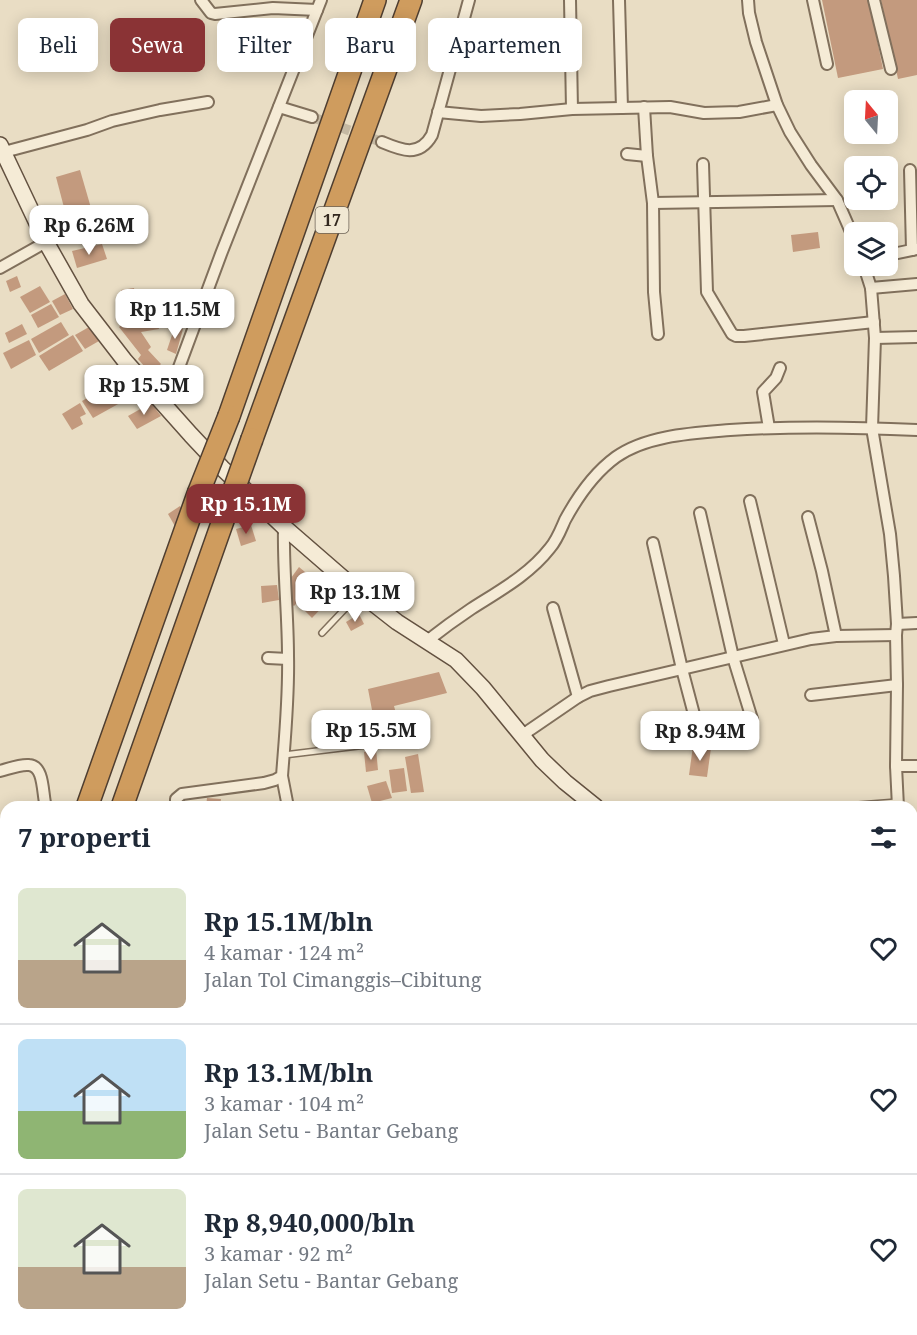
<!DOCTYPE html>
<html lang="id">
<meta charset="utf-8">
<style>
body{margin:0;font-family:"Noto Serif",serif;background:#f6f6f7;color:#1f2937;height:100vh;display:flex;flex-direction:column;font-size:22px;white-space:nowrap}
*{box-sizing:border-box;margin:0}
p{font-size:20px;color:#747a83}
.icon{flex:none;width:33px;height:33px;fill:none;stroke:currentColor;stroke-width:2;stroke-linecap:round;stroke-linejoin:round}
.map{position:relative;flex:1;overflow:hidden}
.panel{position:absolute;left:0px;top:801px;width:918px;height:534px;display:flex;flex-direction:column;background:#fff;border-radius:18px 18px 0 0;box-shadow:0 3px 15px #0003}
.panel>*{flex:none}
.guide{position:absolute;left:18px;top:18px;width:600px;height:54px;display:flex;gap:12px}
.needle{width:39px;rotate:342deg}
.fabs{position:absolute;left:844px;top:90px;display:grid;gap:12px}
.fabs a{display:grid;place-items:center;width:54px;height:54px;border-radius:9px;background:#fff;box-shadow:0 3px 15px #0003;font-size:30px}
.price{position:absolute;translate:-50% -51px;padding:0 14px;border-radius:12px;background:#fff;color:#222;font-size:20px;line-height:39px;filter:drop-shadow(0 2px 3px #0008)}
.price::after{content:'';position:absolute;left:50%;top:36px;width:18px;height:14px;margin-left:-9px;background:inherit;clip-path:polygon(0 0,100% 0,50% 100%)}
.price.current{background:#8a3335;color:#fff}
ul{padding:0;list-style:none}
li{display:flex;align-items:center;gap:18px;height:150px;padding:0 18px}
li+li{border-top:2px solid #e0e1e3}
li span{display:grid;place-items:center;flex:none;width:168px;height:120px;border-radius:9px;color:#555}
li>.icon{margin-inline-start:auto}
span .icon{width:72px;height:72px;fill:#fffc;stroke-width:1}
li b{font-size:26px}
h2{display:flex;justify-content:space-between;align-items:center;height:72px;padding:0 18px;font-size:26px}
.pill{padding:0 21px;border-radius:9px;background:#fff;box-shadow:0 3px 15px #0003;font-size:21px;line-height:54px}
.pill.current{background:#8a3335;color:#fff}
.map>svg:first-child{display:block}
</style>
<div class="map">
<svg width="917" height="1335" viewBox="0 0 917 1335">
<rect width="100%" height="100%" fill="#e9ddc4"/>
<g fill="#c39a7e">
<path d="M822 0H869L883 69 838 78Z"/>
<path d="M881 0H917V75L898 79Z"/>
<path d="M80 170 91 208 66 215 56 177Z"/>
<path d="M818 232 820 248 793 252 791 235Z"/>
<path d="M102 244 107 259 77 268 72 251Z"/>
<path d="M17 276 21 287 10 292 6 281Z"/>
<path d="M40 286 50 302 30 313 20 297Z"/>
<path d="M134 288 137 304 124 307 121 290Z"/>
<path d="M65 294 73 309 60 315 52 301Z"/>
<path d="M51 304 59 317 38 328 31 315Z"/>
<path d="M191 304 194 317 158 325 159 329 141 332 151 347 148 350 161 364 151 374 138 359 141 355 119 327 125 322 122 315Z"/>
<path d="M61 322 69 335 39 353 31 339Z"/>
<path d="M22 324 27 334 9 343 5 333Z"/>
<path d="M175 326 183 329 176 354 167 350Z"/>
<path d="M89 327 99 341 85 349 75 335Z"/>
<path d="M73 335 83 351 49 371 39 356Z"/>
<path d="M29 340 36 355 11 369 3 353Z"/>
<path d="M127 375 138 393 93 418 82 401Z"/>
<path d="M80 403 86 414 80 417 83 424 72 430 62 414Z"/>
<path d="M151 403 161 416 137 429 128 416Z"/>
<path d="M180 506 188 520 176 528 168 514Z"/>
<path d="M251 525 256 541 241 546 236 529Z"/>
<path d="M299 567 317 582 294 606 289 602 291 578Z"/>
<path d="M277 585 279 600 262 603 261 586Z"/>
<path d="M318 586 330 599 312 618 299 605Z"/>
<path d="M359 614 364 624 351 631 346 622Z"/>
<path d="M439 672 447 693 394 706 400 728 376 731 368 689Z"/>
<path d="M693 746 711 748 707 777 689 775Z"/>
<path d="M376 749 378 770 366 772 364 752Z"/>
<path d="M418 754 424 792 411 793 405 757Z"/>
<path d="M404 768 407 791 392 793 389 770Z"/>
<path d="M386 781 392 798 372 803 367 786Z"/>
<path d="M207 798 221 799 220 807H206Z"/>
<rect x="188" y="801" width="15" height="6"/>
<rect x="723" y="1329" width="19" height="6"/>
<rect x="754" y="1329" width="9" height="6"/>
<rect x="765" y="1329" width="7" height="6"/>
<rect x="775" y="1329" width="11" height="6"/>
<path d="M788 1329H795V1335H789Z"/>
<rect x="797" y="1329" width="7" height="6"/>
<rect x="806" y="1329" width="8" height="6"/>
<rect x="816" y="1329" width="8" height="6"/>
<rect x="827" y="1329" width="7" height="6"/>
<rect x="840" y="1329" width="5" height="6"/>
</g>
<g fill="none" stroke-linecap="round" stroke-linejoin="round">
<path stroke="#c5b9a3" stroke-width="10" stroke-dasharray="10 5" stroke-linecap="butt" d="M312 117 382 142"/>
<g stroke="#81705c" stroke-width="8">
<g id="service">
<path d="M322 633 359 594"/>
<path d="M284 755 366 745"/>
<path d="M833 807 897 802"/>
</g>
</g>
<g stroke="#81705c" stroke-width="14">
<g id="minor">
<path d="M201 0 211 13 215 14 273 8 317 10"/>
<path d="M570 0 572 109"/>
<path d="M619 0 622 108"/>
<path d="M748 0 749 13 756 42 777 105 790 132 811 165 837 200 855 241"/>
<path d="M813 0 827 64"/>
<path d="M874 0 891 69"/>
<path d="M279 107 312 117"/>
<path d="M644 107 647 156 653 203 654 292 658 334"/>
<path d="M438 112 481 116 520 114 572 109 670 107 704 113 739 112 777 105"/>
<path d="M382 142C401 150 419 158 432 135L469 0"/>
<path d="M4 152 87 130 112 121 160 110 208 102"/>
<path d="M627 154 647 156"/>
<path d="M703 164 707 292 732 334 736 336H744L874 322"/>
<path d="M910 170 912 250"/>
<path d="M653 203 837 200"/>
<path d="M888 255 917 249"/>
<path d="M864 266 871 288 875 338 872 428 890 534 894 576 897 624 896 635 897 685 896 766 898 807"/>
<path d="M0 268 46 242"/>
<path d="M871 288 917 284"/>
<path d="M875 338 917 337"/>
<path d="M165 405 221 254 321 0"/>
<path d="M769 428 763 392 776 378 780 368"/>
<path d="M750 501 784 644"/>
<path d="M808 517 822 571 836 636"/>
<path d="M653 543 682 669 701 741 730 733 751 724 752 719 733 657 700 513"/>
<path d="M553 608 578 697"/>
<path d="M897 624 917 623"/>
<path d="M427 641C441 630 456 619 471 609 499 591 529 575 550 548 557 540 561 529 565 520 578 496 594 473 616 457 647 435 694 433 730 430 792 426 855 427 917 430"/>
<path d="M268 658 288 659"/>
<path d="M811 695 897 685"/>
<path d="M521 736 578 697 590 691 609 686 811 639 836 636 896 635"/>
<path d="M896 766H917"/>
<path d="M0 771C8 769 20 764 29 765 45 766 42 795 46 807"/>
<path d="M282 776 288 807"/>
<path d="M176 807V799L182 794 264 783 275 780 282 776C285 736 289 696 288 656 288 613 283 570 284 527"/>
<path d="M912 948 917 947"/>
<path d="M912 1032 917 1031"/>
<path d="M912 1132 917 1129"/>
<path d="M912 1240 917 1236"/>
<path d="M37 1329 38 1335"/>
<path d="M166 1329 167 1335"/>
<path d="M363 1329 399 1331 470 1329"/>
<path d="M512 1329V1335"/>
<path d="M710 1329V1335"/>
<path d="M879 1335V1329"/>
</g>
</g>
<g stroke="#635140" stroke-width="18">
<g id="secondary">
<path d="M0 145 46 242 81 304 125 361 191 435 222 468 284 527 360 593 397 622 456 660 483 688 542 760 565 782 596 807"/>
<path d="M912 1104 917 1111"/>
</g>
</g>
<g stroke="#4f3e30" stroke-width="24">
<g id="motorway">
<path d="M229 416 375 0"/>
<path d="M252 439 411 0"/>
<path d="M87 807 198 494"/>
<path d="M122 807 225 515"/>
<path d="M0 1052 6 1035"/>
<path d="M0 1151 6 1134"/>
</g>
</g>
<use href="#service" stroke="#f5ebd6" stroke-width="5"/>
<use href="#minor" stroke="#f5ebd6" stroke-width="10"/>
<use href="#secondary" stroke="#f5ebd6" stroke-width="15"/>
<use href="#motorway" stroke="#cf9c5e" stroke-width="21"/>
<g stroke="#4f3e30" stroke-width="24" stroke-linecap="butt">
<g id="motorway-bridge">
<path d="M198 494 229 416"/>
<path d="M225 515 252 439"/>
</g>
</g>
<use href="#motorway-bridge" stroke="#cf9c5e" stroke-width="21"/>
</g>
<g text-anchor="middle" dominant-baseline="central" stroke-width="5" stroke-linejoin="round" paint-order="stroke">
<rect fill="#f1e8d3" stroke="#6c6255" stroke-width="1.5" x="315.5" y="207" width="33" height="26" rx="4.5"/>
<g font-size="16" font-weight="bold" fill="#33281f">
<text x="332" y="220">17</text>
</g>
</g>
</svg>
<div class="fabs">
<a><svg class="needle" viewBox="-14 -14 28 28"><path d="M0-13l5 13h-10z" fill="#e53935"/><path d="M0 13l5-13h-10z" fill="#747a83"/></svg></a>
<a><svg class="icon" aria-label="locate" viewBox="0 0 24 24"><circle cx="12" cy="12" r="6"/><path d="M12 2v4M12 18v4M2 12h4M18 12h4"/></svg></a>
<a><svg class="icon" aria-label="layers" viewBox="0 0 24 24"><path d="M12 4l9 5-9 5-9-5zM3 14l9 5 9-5"/></svg></a>
</div>
<b class="price" style="left:89px;top:256px">Rp 6.26M</b>
<b class="price" style="left:175px;top:340px">Rp 11.5M</b>
<b class="price" style="left:144px;top:416px">Rp 15.5M</b>
<b class="price current" style="left:246px;top:535px">Rp 15.1M</b>
<b class="price" style="left:355px;top:623px">Rp 13.1M</b>
<b class="price" style="left:371px;top:761px">Rp 15.5M</b>
<b class="price" style="left:700px;top:762px">Rp 8.94M</b>
<div class="guide">
<a class="pill">Beli</a>
<a class="pill current">Sewa</a>
<a class="pill">Filter</a>
<a class="pill">Baru</a>
<a class="pill">Apartemen</a>
</div>
<section class="panel">
<h2>7 properti<svg class="icon" aria-label="filters" viewBox="0 0 24 24"><path d="M4 7h16M4 17h16"/><circle cx="9" cy="7" r="2"/><circle cx="15" cy="17" r="2"/></svg></h2>
<ul>
<li><span style="background:linear-gradient(#dfe7d0 60%,#b9a48a 0)"><svg class="icon" aria-label="home" viewBox="0 0 24 24"><path d="M3 11l9-7 9 7M6 9v11h12V9"/></svg></span><div><b>Rp 15.1M/bln</b><p>4 kamar · 124 m²</p><p>Jalan Tol Cimanggis–Cibitung</p></div><svg class="icon" aria-label="heart" viewBox="0 0 24 24"><path d="M12 20l-8-8c-3-5 5-10 8-4 3-6 11-1 8 4z"/></svg></li>
<li><span style="background:linear-gradient(#bfe0f5 60%,#8fb573 0)"><svg class="icon" aria-label="home" viewBox="0 0 24 24"><path d="M3 11l9-7 9 7M6 9v11h12V9"/></svg></span><div><b>Rp 13.1M/bln</b><p>3 kamar · 104 m²</p><p>Jalan Setu - Bantar Gebang</p></div><svg class="icon" aria-label="heart" viewBox="0 0 24 24"><path d="M12 20l-8-8c-3-5 5-10 8-4 3-6 11-1 8 4z"/></svg></li>
<li><span style="background:linear-gradient(#dfe7d0 65%,#b9a48a 0)"><svg class="icon" aria-label="home" viewBox="0 0 24 24"><path d="M3 11l9-7 9 7M6 9v11h12V9"/></svg></span><div><b>Rp 8,940,000/bln</b><p>3 kamar · 92 m²</p><p>Jalan Setu - Bantar Gebang</p></div><svg class="icon" aria-label="heart" viewBox="0 0 24 24"><path d="M12 20l-8-8c-3-5 5-10 8-4 3-6 11-1 8 4z"/></svg></li>
</ul>
</section>
</div>
